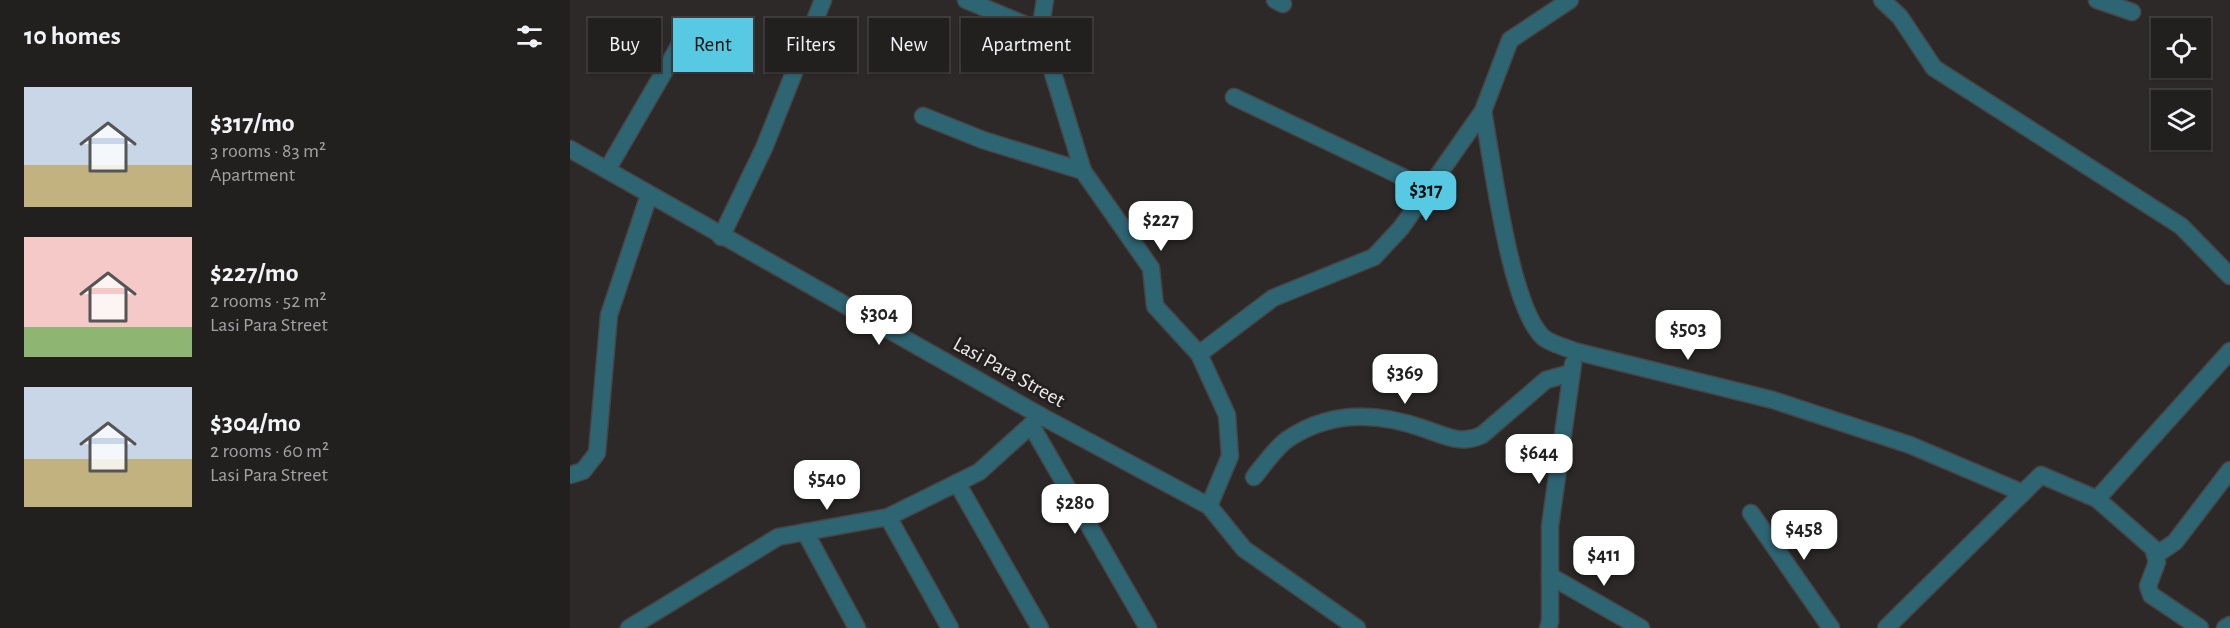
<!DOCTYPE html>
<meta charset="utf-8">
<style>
body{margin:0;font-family:"Alegreya Sans",sans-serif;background:#2a2728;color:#f1f3f6;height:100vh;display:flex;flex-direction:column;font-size:22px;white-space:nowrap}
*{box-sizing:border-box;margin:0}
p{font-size:20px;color:#a2a2a4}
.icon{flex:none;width:33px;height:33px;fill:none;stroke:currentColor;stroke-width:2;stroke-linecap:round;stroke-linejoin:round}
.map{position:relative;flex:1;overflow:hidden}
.panel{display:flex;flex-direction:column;background:#221f1f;width:570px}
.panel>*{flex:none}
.hud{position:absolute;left:18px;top:18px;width:570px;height:54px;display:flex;gap:12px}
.fabs{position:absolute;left:1581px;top:18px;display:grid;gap:12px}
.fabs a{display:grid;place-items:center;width:60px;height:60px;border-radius:0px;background:#221f1f;box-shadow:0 2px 4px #0004,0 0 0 2px #3f3d3d;font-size:30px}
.price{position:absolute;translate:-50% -51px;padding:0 14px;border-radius:12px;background:#fff;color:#222;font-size:20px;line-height:39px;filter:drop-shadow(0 2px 3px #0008)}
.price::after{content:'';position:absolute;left:50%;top:36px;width:18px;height:14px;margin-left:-9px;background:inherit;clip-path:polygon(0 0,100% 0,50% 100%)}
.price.active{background:#58c9e3;color:#111}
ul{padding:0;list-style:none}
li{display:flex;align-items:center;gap:18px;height:150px;padding:0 24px}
li span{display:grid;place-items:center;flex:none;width:168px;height:120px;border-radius:0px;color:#555}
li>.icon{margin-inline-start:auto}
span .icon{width:72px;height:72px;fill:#fffc;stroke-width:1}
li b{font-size:26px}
h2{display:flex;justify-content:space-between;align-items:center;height:72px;padding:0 24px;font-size:26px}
.tag{padding:0 21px;border-radius:0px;background:#221f1f;box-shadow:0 2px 4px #0004,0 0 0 2px #3f3d3d;font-size:21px;line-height:54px}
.tag.active{background:#58c9e3;color:#111}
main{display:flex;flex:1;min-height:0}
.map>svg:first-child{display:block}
</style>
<main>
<section class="panel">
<h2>10 homes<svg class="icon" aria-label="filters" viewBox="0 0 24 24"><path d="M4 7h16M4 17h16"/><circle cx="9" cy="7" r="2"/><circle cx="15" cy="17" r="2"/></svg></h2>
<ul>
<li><span style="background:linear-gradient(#c9d6e8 65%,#c2b280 0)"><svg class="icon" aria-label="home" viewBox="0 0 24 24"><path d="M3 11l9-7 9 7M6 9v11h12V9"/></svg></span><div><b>$317/mo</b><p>3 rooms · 83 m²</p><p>Apartment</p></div></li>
<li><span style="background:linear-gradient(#f6c9c9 75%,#8fb573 0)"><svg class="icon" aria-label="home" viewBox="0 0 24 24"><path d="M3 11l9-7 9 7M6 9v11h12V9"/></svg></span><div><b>$227/mo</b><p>2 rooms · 52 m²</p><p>Lasi Para Street</p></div></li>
<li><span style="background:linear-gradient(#c9d6e8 60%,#c2b280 0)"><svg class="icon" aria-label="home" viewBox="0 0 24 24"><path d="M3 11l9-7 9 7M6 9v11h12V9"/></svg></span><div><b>$304/mo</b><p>2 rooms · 60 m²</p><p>Lasi Para Street</p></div></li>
</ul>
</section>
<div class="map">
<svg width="1660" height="628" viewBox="0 0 1660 628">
<rect width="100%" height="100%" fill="#2d2929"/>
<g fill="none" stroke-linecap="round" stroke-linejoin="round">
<g stroke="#484444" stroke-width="19">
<g id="minor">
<path d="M396 0 470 31"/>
<path d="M475 0 470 31 513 171"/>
<path d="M705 0 713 4"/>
<path d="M1312 0 1330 17 1364 68 1611 226 1660 276"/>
<path d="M1527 0 1562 12"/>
<path d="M664 97 858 189"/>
<path d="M913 111C922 159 940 309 974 338 982 344 995 347 1004 351L1203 400 1340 445 1453 493"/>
<path d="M353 116 413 140 513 171 581 268 585 306 629 354 657 415 660 456 639 506"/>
<path d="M0 149 471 416 639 506 674 549 787 628"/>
<path d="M37 170 119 29"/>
<path d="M151 237 194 148 253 0"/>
<path d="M629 354 703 298 804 257 831 228 913 111 940 40 1000 0"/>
<path d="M461 425 578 628"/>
<path d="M0 475 13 471 27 453 39 315 79 195"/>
<path d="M684 477C694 465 705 448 718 439 761 410 808 412 855 429 876 436 891 445 912 435L976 380 1001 373"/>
<path d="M387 483 470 628"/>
<path d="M1527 499 1583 548 1587 562 1578 586 1581 595 1630 628"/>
<path d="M1181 513 1261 628"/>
<path d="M318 517 380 628"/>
<path d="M235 532 287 628"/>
<path d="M1586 555 1605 542 1660 470"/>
<path d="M980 576 1071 628"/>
<path d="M59 628 208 537 318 517 409 472 471 416"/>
<path d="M978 628 980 622V526L1003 364"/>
<path d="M1316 628 1471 475 1527 499 1660 351"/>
<path d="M1655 628 1660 625"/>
</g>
</g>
<use href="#minor" stroke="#2e6573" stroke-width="16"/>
</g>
<g text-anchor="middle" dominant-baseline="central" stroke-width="6" stroke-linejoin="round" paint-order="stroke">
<g font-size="21" fill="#eeebeb" stroke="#242020">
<text transform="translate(439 372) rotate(29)">Lasi Para Street</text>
</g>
</g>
</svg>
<div class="fabs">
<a><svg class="icon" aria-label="locate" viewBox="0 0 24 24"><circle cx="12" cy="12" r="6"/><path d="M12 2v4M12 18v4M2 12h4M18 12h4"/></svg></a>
<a><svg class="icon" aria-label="layers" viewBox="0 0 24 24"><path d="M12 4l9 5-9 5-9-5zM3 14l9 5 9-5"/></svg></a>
</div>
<b class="price active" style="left:856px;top:222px">$317</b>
<b class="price" style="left:591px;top:252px">$227</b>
<b class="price" style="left:309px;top:346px">$304</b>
<b class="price" style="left:1118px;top:361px">$503</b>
<b class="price" style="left:835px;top:405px">$369</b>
<b class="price" style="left:969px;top:485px">$644</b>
<b class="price" style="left:257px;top:511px">$540</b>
<b class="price" style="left:505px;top:535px">$280</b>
<b class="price" style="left:1234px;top:561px">$458</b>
<b class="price" style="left:1034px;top:587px">$411</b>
<div class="hud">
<a class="tag">Buy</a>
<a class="tag active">Rent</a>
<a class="tag">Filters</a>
<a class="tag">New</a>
<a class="tag">Apartment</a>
</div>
</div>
</main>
